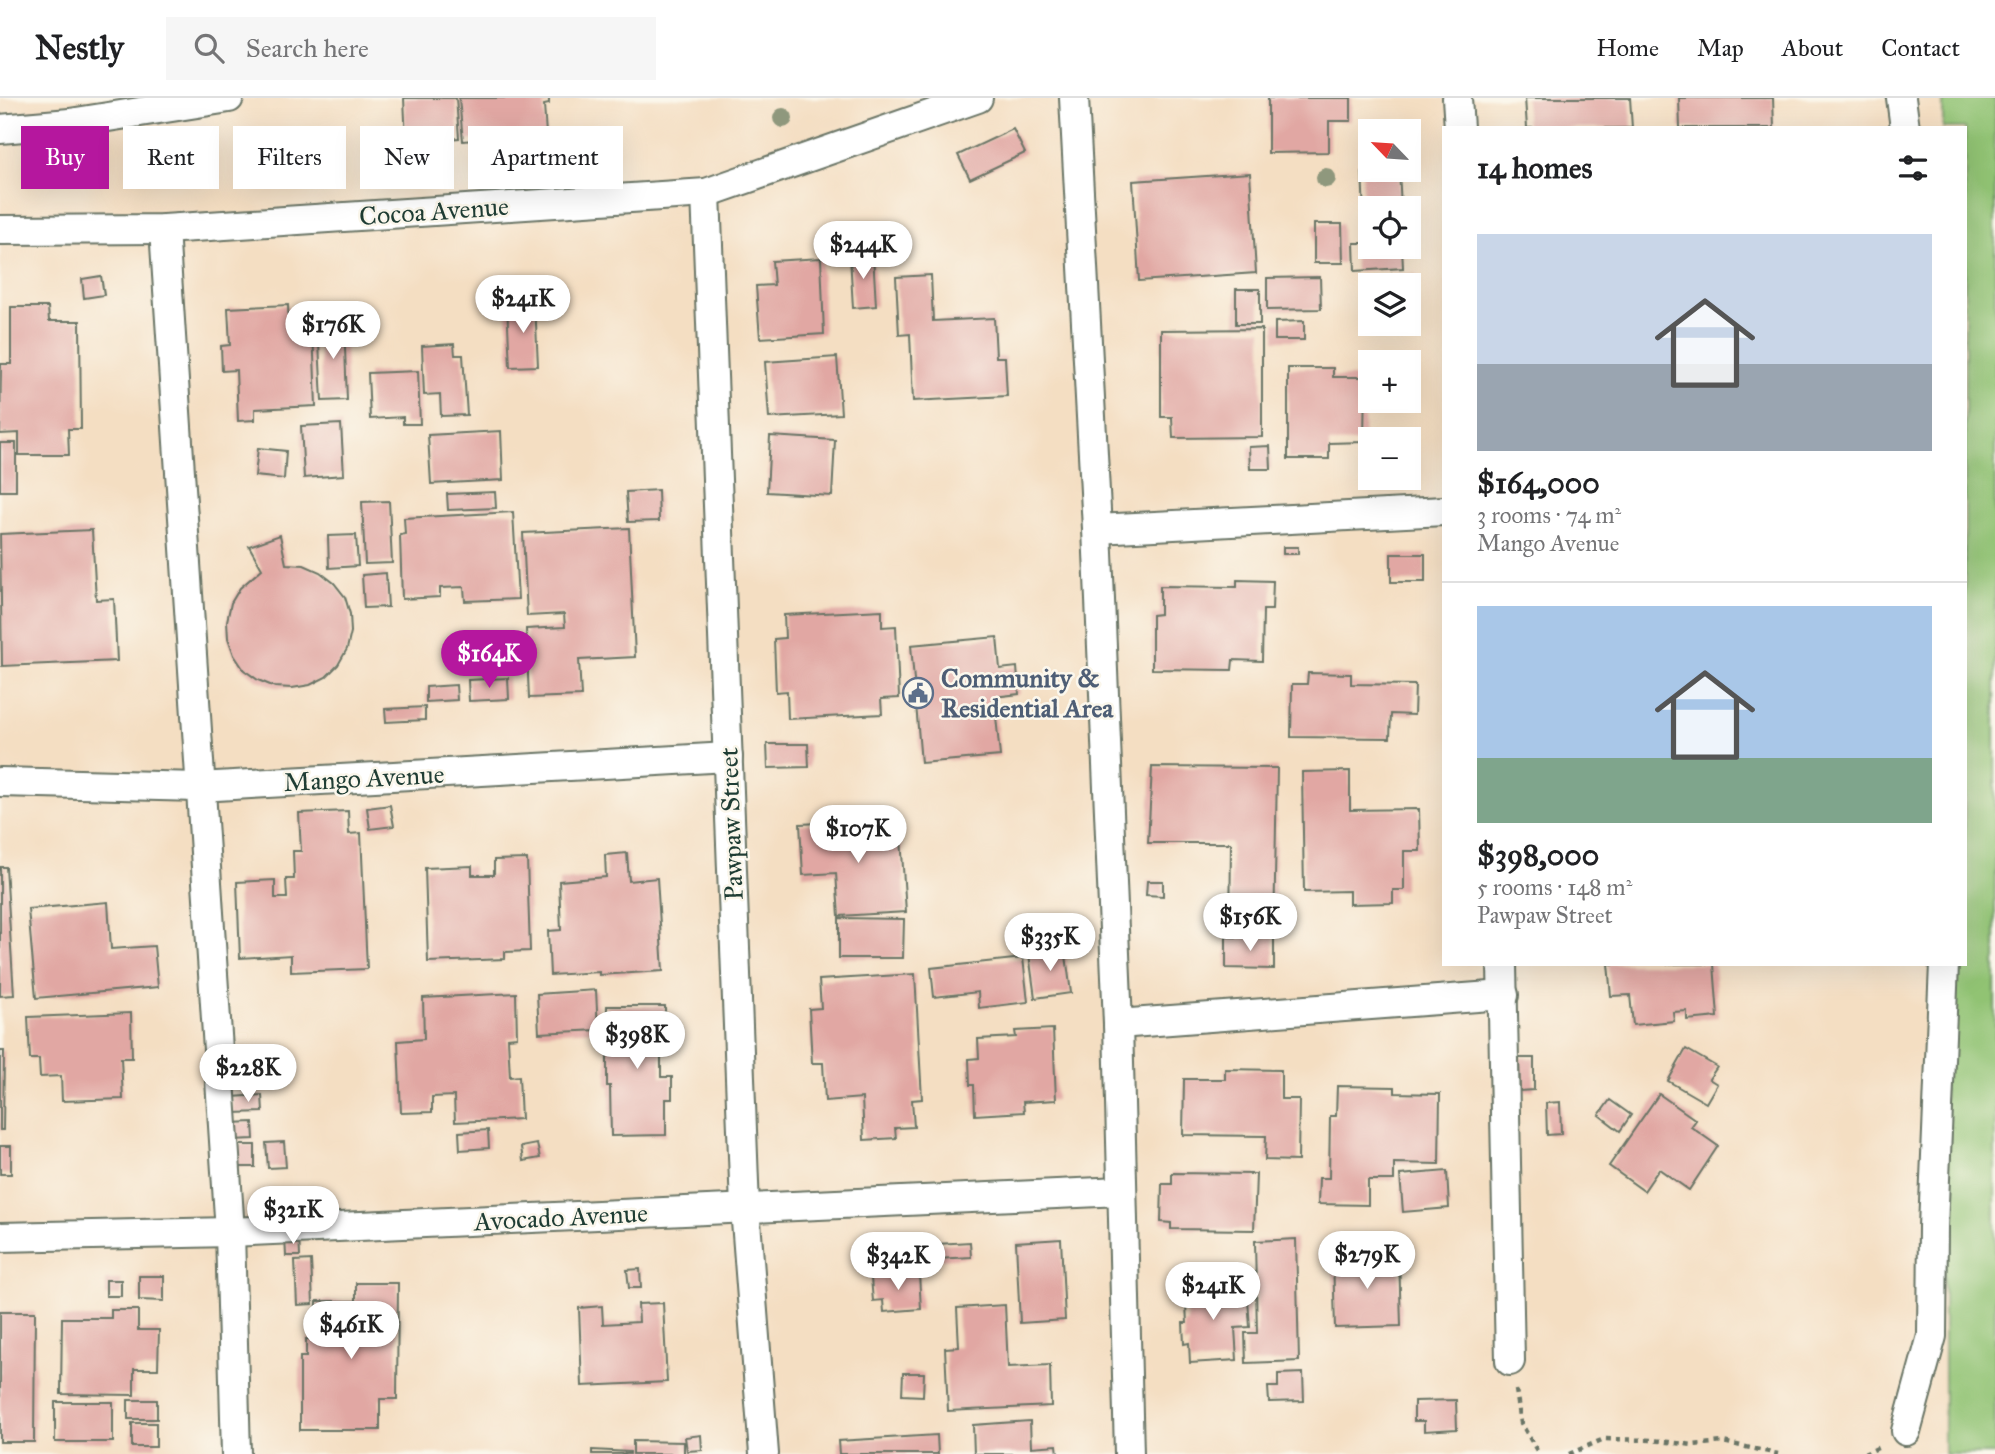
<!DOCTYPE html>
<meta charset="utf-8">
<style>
body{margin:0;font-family:"IM FELL Great Primer",serif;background:#f6f6f6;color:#202124;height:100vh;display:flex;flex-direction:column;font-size:26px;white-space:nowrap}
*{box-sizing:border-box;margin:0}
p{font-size:23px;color:#757577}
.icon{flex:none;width:38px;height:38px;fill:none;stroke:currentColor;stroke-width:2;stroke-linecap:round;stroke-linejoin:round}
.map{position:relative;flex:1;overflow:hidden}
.drawer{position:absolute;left:1442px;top:28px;width:525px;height:840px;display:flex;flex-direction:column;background:#fff;border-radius:0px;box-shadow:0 7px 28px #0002}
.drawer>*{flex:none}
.guide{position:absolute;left:21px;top:28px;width:665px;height:63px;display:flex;gap:14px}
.needle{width:46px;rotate:295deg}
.buttons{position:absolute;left:1358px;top:21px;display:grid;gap:14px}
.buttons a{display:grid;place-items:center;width:63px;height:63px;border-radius:0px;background:#fff;box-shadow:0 7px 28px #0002;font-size:35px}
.price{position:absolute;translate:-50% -60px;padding:0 16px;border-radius:24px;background:#fff;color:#222;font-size:23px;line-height:46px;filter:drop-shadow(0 2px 4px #0008)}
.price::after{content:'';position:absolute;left:50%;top:42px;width:21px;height:16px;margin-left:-10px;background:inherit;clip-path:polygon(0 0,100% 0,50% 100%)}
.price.on{background:#b5179e;color:#fff}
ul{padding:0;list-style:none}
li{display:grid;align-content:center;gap:14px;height:371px;padding:0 35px}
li+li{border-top:2px solid #e0e0e0}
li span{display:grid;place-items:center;height:217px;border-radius:0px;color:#555}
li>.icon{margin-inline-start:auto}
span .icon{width:126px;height:126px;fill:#fffc;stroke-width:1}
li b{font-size:30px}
h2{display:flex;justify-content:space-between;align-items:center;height:84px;padding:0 35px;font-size:30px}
.pill{padding:0 24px;border-radius:0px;background:#fff;box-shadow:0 7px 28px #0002;font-size:24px;line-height:63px}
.pill.on{background:#b5179e;color:#fff}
header{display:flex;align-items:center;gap:42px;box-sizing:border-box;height:98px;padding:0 35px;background:#fff;border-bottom:2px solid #e0e0e0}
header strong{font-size:33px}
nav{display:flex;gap:38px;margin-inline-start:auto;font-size:24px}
.search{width:490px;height:63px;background:#f6f6f6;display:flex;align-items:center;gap:18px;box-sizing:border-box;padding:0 24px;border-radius:0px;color:#757577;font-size:26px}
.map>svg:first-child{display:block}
</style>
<header>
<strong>Nestly</strong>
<div class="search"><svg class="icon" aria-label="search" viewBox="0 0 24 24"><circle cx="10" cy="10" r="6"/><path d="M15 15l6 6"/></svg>Search here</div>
<nav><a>Home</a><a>Map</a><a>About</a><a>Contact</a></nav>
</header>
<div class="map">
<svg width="1995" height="1356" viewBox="0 0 1995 1356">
<rect width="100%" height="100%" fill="#fbf7ec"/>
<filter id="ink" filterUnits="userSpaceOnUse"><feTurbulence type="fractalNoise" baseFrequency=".0143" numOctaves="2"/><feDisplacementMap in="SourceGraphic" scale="14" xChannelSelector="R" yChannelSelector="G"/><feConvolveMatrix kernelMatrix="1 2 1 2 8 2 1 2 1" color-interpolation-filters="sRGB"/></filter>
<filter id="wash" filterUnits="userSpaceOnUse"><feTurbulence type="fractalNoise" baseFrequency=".00686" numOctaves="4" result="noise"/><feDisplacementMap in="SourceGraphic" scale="28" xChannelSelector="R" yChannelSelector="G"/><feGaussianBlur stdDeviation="1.57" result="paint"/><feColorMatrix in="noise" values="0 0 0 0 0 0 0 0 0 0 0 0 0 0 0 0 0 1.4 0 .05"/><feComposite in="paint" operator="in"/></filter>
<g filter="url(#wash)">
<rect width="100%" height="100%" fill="#f4dec2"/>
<path fill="#91c373" stroke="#588054" stroke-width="2" d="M1943 0H1995V1356H1944V866H1965V30H1943Z"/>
<g id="blocks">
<g fill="#e1a7a3">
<path d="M404 0H456L459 40 406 44Z"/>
<path d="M459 0H549V6L544 7 546 36 463 43Z"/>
<path d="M1268 0H1351V23H1329V54L1268 55Z"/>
<path d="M1525 0H1630L1632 30H1527Z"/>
<path d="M1679 0H1773L1774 30H1680Z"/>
<rect x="1378" y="30" width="24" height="3"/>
<path d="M1013 31 1025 55 970 81 958 57Z"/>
<path d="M1362 68H1370V72H1399L1401 110H1370V149H1402L1403 170 1355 173 1354 145H1365Z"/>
<path d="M1250 75 1256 175 1139 183 1133 83Z"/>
<path d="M1314 126H1342L1343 165H1314Z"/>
<path d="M873 156 876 208 853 210 850 158Z"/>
<path d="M821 160 824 236 760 240 756 188 774 187 772 163Z"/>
<path d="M1392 176H1416L1417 213H1409V187H1392Z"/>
<path d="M931 177 933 223 994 220 996 259H1005L1007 298 913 303 910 236 899 237 896 179Z"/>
<path d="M101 178 104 197 84 200 82 181Z"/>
<path d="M1320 179 1321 211 1267 212V180Z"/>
<rect x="1236" y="191" width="24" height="35"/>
<path d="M535 205 538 268 510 269 507 207Z"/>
<path d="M288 207 289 233 313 232 316 308 255 311V322L238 323 236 272 222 273 221 248 230 247 228 210Z"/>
<path d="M11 209H48L49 223H80L81 331H68L69 357H19V335L0 336 1 266H11Z"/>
<path d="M1304 223V242H1275V224Z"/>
<path d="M344 224 347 302 322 303 318 226Z"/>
<path d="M1262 231V339L1173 340 1172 319H1161V232Z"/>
<path d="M454 246 455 257H463L467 317 441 318 440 296 424 297 422 248Z"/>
<path d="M837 259 841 316 769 320 765 264Z"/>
<path d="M1288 270H1333V279H1365L1364 344 1329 345V361H1288Z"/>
<path d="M418 273 420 326H403V319L370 321 368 275Z"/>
<path d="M341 326 344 377 304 380 301 328Z"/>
<path d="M501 333 503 382 431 386 428 337Z"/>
<path d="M770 338 835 342 832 398 767 394Z"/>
<rect x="0" y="345" width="16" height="48"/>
<path d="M1270 348 1271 371H1250L1249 349Z"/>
<path d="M258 350 286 353 284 381 255 378Z"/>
<path d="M658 392 659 423 628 424 626 394Z"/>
<path d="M495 394 496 410 448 412 447 396Z"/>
<path d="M389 403 392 465 365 466 362 404Z"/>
<path d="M513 414 518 501 465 503 464 489 440 490V499L402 501 400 437 405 436 404 420Z"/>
<path d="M629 430 635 559 579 562 581 598 529 600 526 531 565 529 564 516 527 518 523 435Z"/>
<path d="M92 432 96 502 114 501 117 563 2 568 0 436Z"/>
<path d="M280 437 286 466 304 467 320 474 334 485 345 499 350 516 351 534 347 551 338 567 326 579 310 587 292 590 275 589 258 582 244 572 234 557 228 540 227 523 231 505 240 490 262 471 249 448Z"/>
<path d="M356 437 358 468 329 470 328 438Z"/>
<rect x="1283" y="449" width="15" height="7"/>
<rect x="1391" y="456" width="34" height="28"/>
<path d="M386 475 388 509 364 510 362 477Z"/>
<path d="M1237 482 1273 483 1272 512H1263L1262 563 1233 562 1232 572 1152 571V517L1160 516V488L1237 489Z"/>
<path d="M882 512V529L896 528 899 600 881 601 882 616 788 621 787 593 776 594 774 541 785 540 784 517Z"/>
<path d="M997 539 1000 571 1017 569 1019 596 994 599 1000 658 921 665 911 547Z"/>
<path d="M1308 575 1351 576V586L1415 587 1414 617 1391 616 1390 640 1291 639 1292 586H1307Z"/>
<path d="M508 580 509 601 469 603 468 582Z"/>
<path d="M456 587 457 602 426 604V589Z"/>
<path d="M425 609V622L386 624 385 611Z"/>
<path d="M767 646H808L809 669 768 670Z"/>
<path d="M1152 669 1277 670 1274 837 1230 836 1231 745H1148Z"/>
<path d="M1350 673V712L1419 711 1420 753H1404V792H1393V805L1349 806V793L1304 794 1302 674Z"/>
<path d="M390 707 394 728 370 731 367 710Z"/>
<path d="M348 713 349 736 361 735 367 871 291 874V857L240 860 237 784 275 782V800H287L286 781H294L293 753H301L299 715Z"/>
<path d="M843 724V729L900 725 906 814 839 818 836 775 803 777 800 726Z"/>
<path d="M627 755 629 783 657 780 663 873 599 877V874L550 877 548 833 561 832 559 783 606 779 605 757Z"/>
<path d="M527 761 530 853 505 854V861L428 864 425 770 472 768V777H494V762Z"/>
<path d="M0 769H6L14 897 0 898Z"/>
<path d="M1147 783H1163V798L1146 797Z"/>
<path d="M108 804 111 851 154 848 158 889 36 900 28 811Z"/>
<path d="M839 820 904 821 903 860H839Z"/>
<path d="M1226 839H1274V871L1226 870Z"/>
<path d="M1065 850 1071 895 1035 900 1029 856Z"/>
<path d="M1023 860 1028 904 979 910 978 894 934 899 931 870Z"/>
<path d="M1608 866H1714L1718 919 1687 922V913L1673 914 1674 923 1633 927 1630 897 1611 898Z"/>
<path d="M915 876 922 1001 912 1002 914 1029 895 1030 896 1040 864 1042 862 1000 825 1003 823 965H812L809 911 821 910 819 882Z"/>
<path d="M596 892 598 932 539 935 537 896Z"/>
<path d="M516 895 517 939 508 940 510 979 519 978 521 1021 455 1024 454 998 432 999V1014L401 1015 398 943 424 941 423 900Z"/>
<path d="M607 908H665V941L661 940V979H672V1001H666V1037L611 1038 610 988H607Z"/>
<path d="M131 915 132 960H121L123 1001 62 1003 61 978 40 979 39 961H30L28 919Z"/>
<path d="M1053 931 1056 1002 1023 1004 1024 1014 975 1017 974 987H970L969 961 979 960 978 941 1016 939 1015 933Z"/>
<path d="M1686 951 1717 969 1709 981 1717 986 1706 1005 1668 983Z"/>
<path d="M0 953H4L3 1032H0Z"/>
<path d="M1519 960H1534V992L1520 993Z"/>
<path d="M1225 971 1281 972V1001H1299L1298 1063 1265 1062 1266 1038 1183 1037 1184 981H1225Z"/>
<path d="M1337 988 1395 989V995L1440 996 1439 1066 1394 1065V1082H1368V1107L1318 1106 1319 1080H1329L1330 1018H1336Z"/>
<path d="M1659 996 1696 1022 1691 1029 1718 1048 1689 1092 1659 1071 1644 1093 1609 1068Z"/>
<path d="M262 997 263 1014 233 1015 232 999Z"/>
<path d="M1610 1002 1631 1017 1620 1033 1599 1017Z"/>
<path d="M1560 1004 1561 1036 1547 1037 1546 1005Z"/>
<path d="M253 1024 254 1041 231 1042V1025Z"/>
<path d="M488 1032 489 1050 460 1052 459 1034Z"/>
<path d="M284 1044 286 1069 268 1070 266 1045Z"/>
<path d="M537 1046 540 1060 523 1063 521 1049Z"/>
<path d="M236 1047H255V1069H237Z"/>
<rect x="0" y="1048" width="11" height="28"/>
<path d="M1447 1073 1449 1110 1403 1114 1400 1077Z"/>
<path d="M1172 1075 1256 1076 1254 1132 1171 1131V1125L1161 1124 1162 1086H1172Z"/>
<path d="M299 1137 300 1158H286L285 1138Z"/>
<path d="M1061 1141 1065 1222 1020 1225 1016 1144Z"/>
<path d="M1296 1141 1299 1263 1246 1265 1245 1235H1257L1255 1143Z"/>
<path d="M970 1144 971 1159 937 1161V1146Z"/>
<path d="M1399 1156 1401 1228 1335 1230 1333 1158Z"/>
<path d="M311 1162 313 1206 297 1207 295 1163Z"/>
<path d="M640 1171 641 1190H629L627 1172Z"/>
<path d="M919 1176 921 1211 884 1214 883 1202 873 1203 871 1180Z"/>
<path d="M139 1178H164V1203L139 1202Z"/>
<rect x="106" y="1182" width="15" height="16"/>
<path d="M356 1185H398L397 1301H380V1332H300V1259H306V1241H316L317 1203H356Z"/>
<path d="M1232 1185 1234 1203 1248 1202 1250 1229 1235 1230 1237 1262 1190 1265 1189 1245 1184 1246 1183 1225H1187L1185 1188Z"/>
<path d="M663 1205 667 1284 582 1288 579 1210 602 1208 603 1226 639 1224 638 1206Z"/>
<path d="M1005 1207 1008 1269 1050 1267 1051 1308 948 1313 945 1250 959 1249 957 1210Z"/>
<path d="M111 1212H138V1232H159L158 1271H134V1297L61 1296 62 1220H111Z"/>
<path d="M0 1214H35L34 1344H0Z"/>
<path d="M903 1275H924L923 1298 902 1297Z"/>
<path d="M1303 1275 1304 1303 1269 1304 1268 1289H1278V1276Z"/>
<rect x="128" y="1302" width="29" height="19"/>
<path d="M1456 1302 1457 1331 1424 1333V1323H1414V1303Z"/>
<rect x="55" y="1304" width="58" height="40"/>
<path d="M1030 1323 1031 1349 1057 1347 1058 1356H974L973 1327Z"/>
<rect x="132" y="1325" width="24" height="24"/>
<path d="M701 1337 702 1352 687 1353 685 1339Z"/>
<path d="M937 1337 938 1356H839L838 1343Z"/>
<path d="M633 1343 684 1344V1356H633Z"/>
<path d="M592 1352 630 1354V1356H592Z"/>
</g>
</g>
</g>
<g filter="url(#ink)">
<use href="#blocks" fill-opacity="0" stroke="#6a7566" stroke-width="2"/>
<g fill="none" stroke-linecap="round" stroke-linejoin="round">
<g stroke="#6a7566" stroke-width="32">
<g id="minor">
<path d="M1074 0 1097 431 1118 926 1129 1356"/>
<path d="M1457 0 1459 30"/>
<path d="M1901 0 1905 30"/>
<path d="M0 31 70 25 229 0"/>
<path d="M706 95 745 1110 764 1356"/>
<path d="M164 131 230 1134 236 1356"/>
<path d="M0 132 164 131 706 95 978 0"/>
<path d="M1097 431 1444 413"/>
<path d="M0 684 199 689 728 659"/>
<path d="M1502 866 1510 1263"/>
<path d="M1118 926 1504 897"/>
<path d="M0 1139 230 1134 1121 1093"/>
<path d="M1906 1333 1932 1238 1933 1129 1944 866"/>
</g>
</g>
<g stroke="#6a7566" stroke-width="4.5" stroke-dasharray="5 5" stroke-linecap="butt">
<path d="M1516 1292 1521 1325 1539 1356"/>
<path d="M1569 1356 1604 1341 1652 1342 1693 1347 1723 1344 1778 1356"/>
<path d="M1864 1356 1882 1348"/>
</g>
<use href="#minor" stroke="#fff" stroke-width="28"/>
</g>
<g fill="#8f987d">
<circle cx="783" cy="20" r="10"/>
<circle cx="1326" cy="80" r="10"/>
</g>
</g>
<defs>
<g id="civic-ring" transform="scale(1.575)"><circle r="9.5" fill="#fbf7ec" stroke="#5c6f8a" stroke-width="1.5"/><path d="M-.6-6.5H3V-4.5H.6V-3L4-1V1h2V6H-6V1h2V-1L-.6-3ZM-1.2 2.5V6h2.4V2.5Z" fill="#5c6f8a"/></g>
</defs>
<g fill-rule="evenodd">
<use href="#civic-ring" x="918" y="595"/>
</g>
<g text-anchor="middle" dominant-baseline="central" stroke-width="5" stroke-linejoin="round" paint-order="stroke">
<g font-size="26" fill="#1f3d34" stroke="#fbf7ec">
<text transform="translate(434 113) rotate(-4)">Cocoa Avenue</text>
<text transform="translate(364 680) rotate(-3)">Mango Avenue</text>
<text transform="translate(731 726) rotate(-92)">Pawpaw Street</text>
<text transform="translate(561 1119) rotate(-3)">Avocado Avenue</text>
</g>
<g font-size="26" font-weight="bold" fill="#4e5e75" stroke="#fbf7ec" text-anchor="start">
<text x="941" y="580">Community &amp;<tspan x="941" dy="30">Residential Area</tspan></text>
</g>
</g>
</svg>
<div class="buttons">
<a><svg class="needle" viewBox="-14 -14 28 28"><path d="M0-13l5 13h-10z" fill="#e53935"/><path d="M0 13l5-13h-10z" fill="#757577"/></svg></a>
<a><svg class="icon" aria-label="locate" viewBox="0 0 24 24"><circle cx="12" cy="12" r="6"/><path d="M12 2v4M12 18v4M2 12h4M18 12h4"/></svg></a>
<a><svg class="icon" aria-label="layers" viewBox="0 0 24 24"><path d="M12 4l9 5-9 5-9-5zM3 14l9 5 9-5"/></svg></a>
<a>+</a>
<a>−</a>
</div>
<b class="price" style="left:863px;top:183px">$244K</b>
<b class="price" style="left:523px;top:237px">$241K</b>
<b class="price" style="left:333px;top:263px">$176K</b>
<b class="price on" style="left:489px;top:592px">$164K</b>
<b class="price" style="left:858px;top:767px">$107K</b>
<b class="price" style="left:1250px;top:855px">$156K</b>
<b class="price" style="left:1050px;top:875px">$335K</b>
<b class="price" style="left:637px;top:973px">$398K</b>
<b class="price" style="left:248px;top:1006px">$228K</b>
<b class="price" style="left:293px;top:1148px">$321K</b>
<b class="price" style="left:1367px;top:1193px">$279K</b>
<b class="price" style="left:898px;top:1194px">$342K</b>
<b class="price" style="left:1213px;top:1224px">$241K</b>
<b class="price" style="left:351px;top:1263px">$461K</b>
<div class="guide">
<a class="pill on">Buy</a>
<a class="pill">Rent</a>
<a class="pill">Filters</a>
<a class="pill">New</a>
<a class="pill">Apartment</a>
</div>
<section class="drawer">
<h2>14 homes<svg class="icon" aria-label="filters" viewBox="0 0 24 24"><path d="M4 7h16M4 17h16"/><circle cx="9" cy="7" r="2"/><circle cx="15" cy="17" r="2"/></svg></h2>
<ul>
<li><span style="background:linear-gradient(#c9d6e8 60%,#9aa5b1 0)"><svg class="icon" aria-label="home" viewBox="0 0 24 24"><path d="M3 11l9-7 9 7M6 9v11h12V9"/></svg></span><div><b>$164,000</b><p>3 rooms · 74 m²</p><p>Mango Avenue</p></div></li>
<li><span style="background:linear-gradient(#a9c7e8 70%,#7fa58c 0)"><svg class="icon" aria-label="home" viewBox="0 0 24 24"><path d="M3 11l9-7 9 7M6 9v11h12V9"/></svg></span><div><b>$398,000</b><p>5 rooms · 148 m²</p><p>Pawpaw Street</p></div></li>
</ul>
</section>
</div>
